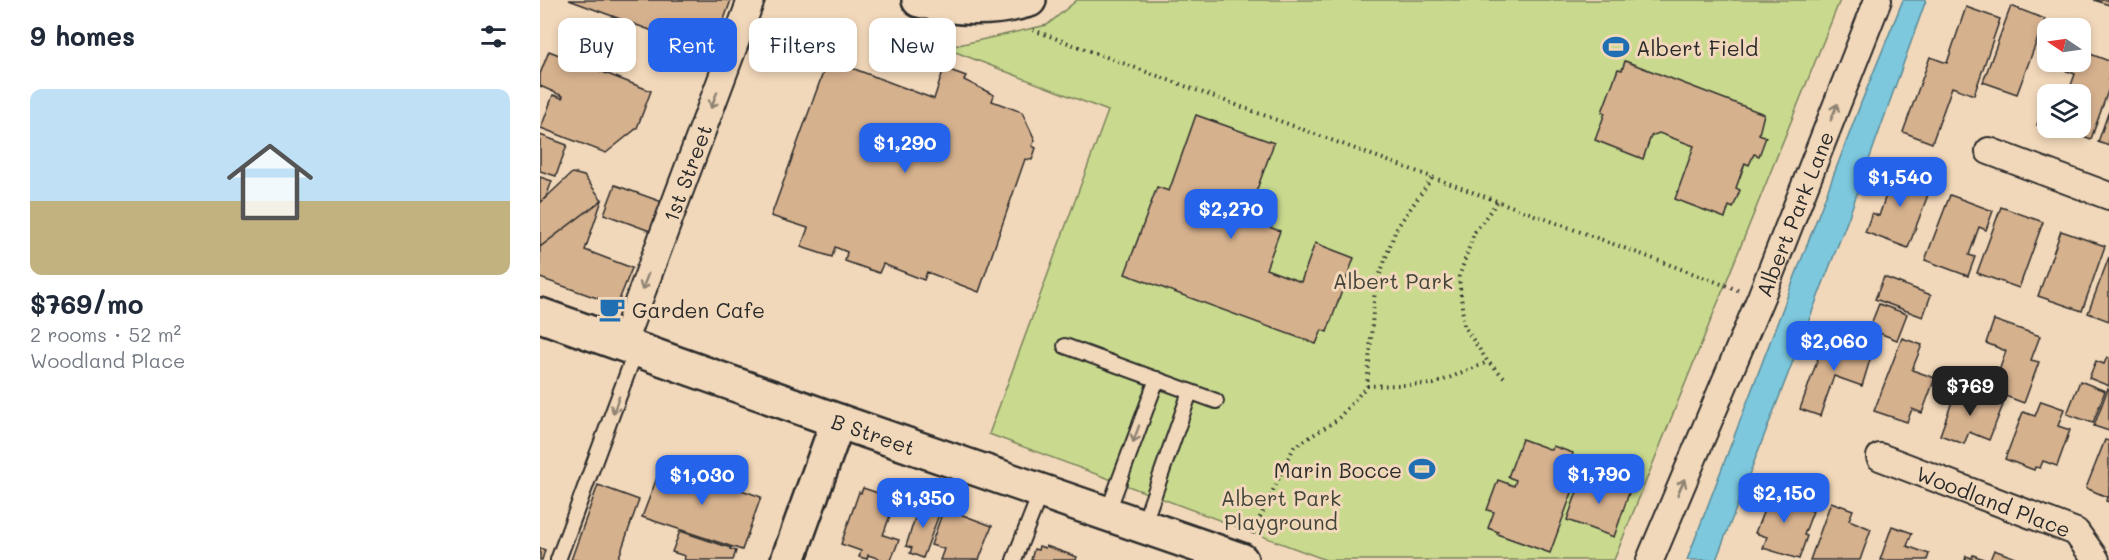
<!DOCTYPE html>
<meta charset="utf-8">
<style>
body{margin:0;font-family:Mali,sans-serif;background:#f6f6f7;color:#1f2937;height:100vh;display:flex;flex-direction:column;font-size:22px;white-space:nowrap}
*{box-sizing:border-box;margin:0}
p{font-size:20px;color:#747a83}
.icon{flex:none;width:33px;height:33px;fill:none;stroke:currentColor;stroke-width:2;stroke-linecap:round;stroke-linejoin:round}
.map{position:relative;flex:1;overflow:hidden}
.panel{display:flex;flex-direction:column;background:#fff;width:540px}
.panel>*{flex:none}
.hud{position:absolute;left:18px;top:18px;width:570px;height:54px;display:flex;gap:12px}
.needle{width:39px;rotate:283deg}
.controls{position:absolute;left:1497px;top:18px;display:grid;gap:12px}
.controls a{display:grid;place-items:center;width:54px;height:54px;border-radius:12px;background:#fff;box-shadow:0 3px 9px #0003;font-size:30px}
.price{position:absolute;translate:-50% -51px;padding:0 14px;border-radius:12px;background:#2563eb;color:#fff;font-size:20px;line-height:39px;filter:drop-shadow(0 2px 3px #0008)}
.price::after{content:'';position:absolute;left:50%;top:36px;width:18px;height:14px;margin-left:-9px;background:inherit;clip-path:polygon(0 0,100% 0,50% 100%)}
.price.on{background:#222;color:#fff}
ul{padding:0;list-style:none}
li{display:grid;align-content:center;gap:12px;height:318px;padding:0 30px}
li span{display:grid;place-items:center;height:186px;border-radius:12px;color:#555}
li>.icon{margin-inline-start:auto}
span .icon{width:108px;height:108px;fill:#fffc;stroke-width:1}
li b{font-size:26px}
h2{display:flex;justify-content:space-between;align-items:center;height:72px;padding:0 30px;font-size:26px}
.pill{padding:0 21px;border-radius:12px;background:#fff;box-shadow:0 3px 9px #0003;font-size:21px;line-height:54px}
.pill.on{background:#2563eb;color:#fff}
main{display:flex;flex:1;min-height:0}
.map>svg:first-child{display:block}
</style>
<main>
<section class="panel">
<h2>9 homes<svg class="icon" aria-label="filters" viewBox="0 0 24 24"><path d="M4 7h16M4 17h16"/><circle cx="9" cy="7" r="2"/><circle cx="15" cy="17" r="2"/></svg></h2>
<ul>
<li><span style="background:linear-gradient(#bfe0f5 60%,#c2b280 0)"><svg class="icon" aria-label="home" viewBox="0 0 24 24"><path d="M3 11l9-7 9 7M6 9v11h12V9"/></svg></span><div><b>$769/mo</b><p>2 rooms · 52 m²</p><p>Woodland Place</p></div></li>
</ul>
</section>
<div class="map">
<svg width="1569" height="560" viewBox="0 0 1569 560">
<rect width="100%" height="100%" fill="#f2d8ba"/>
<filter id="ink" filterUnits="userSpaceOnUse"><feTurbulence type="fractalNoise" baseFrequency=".0167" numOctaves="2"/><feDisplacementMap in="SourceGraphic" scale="12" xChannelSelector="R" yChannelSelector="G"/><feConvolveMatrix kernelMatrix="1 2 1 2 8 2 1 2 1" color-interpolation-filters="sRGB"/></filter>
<g filter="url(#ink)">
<path fill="#c9da8e" stroke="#7a825c" stroke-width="1.5" d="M537 0H1300L1074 560H786L449 434 568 111 405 48 507 25Z"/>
<path fill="#7dc8dd" stroke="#5c8996" stroke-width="1.5" d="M1363 0H1386L1308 219 1176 560H1147L1321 103Z"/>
<g fill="#d6b18e" stroke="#2b2b2b" stroke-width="1.5">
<path d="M29 0H191L172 53Z"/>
<path d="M1554 0H1569V5Z"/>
<path d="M1471 6 1505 19 1477 94 1443 82Z"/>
<path d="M1426 7 1460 19 1434 95 1412 87 1392 143 1363 132 1390 57 1407 63Z"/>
<path d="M1540 50 1569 61V88L1551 139 1522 128 1520 133 1497 125 1504 102 1508 103V128H1540V94H1528L1535 74 1519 68 1521 62H1540Z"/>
<path d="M9 51 111 91 97 128 66 153 1 128 13 95 22 98 23 96 0 86V74Z"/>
<path d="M288 59 394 99 404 68 426 76 424 80 454 95 452 101 482 112 495 140 492 146 496 148 492 160 485 159 439 292 387 272 384 280 343 264 339 273 305 261 307 252 295 247 292 257 261 247 268 228 231 216Z"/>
<path d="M1085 61 1224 114 1219 134 1226 137 1219 156 1214 154 1209 165 1205 163 1196 188 1200 190 1193 208 1189 206 1185 218 1135 199 1154 146 1119 133 1111 136 1103 159 1055 140 1065 113 1062 112 1078 69 1082 70Z"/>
<path d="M1569 111V146L1558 142Z"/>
<path d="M656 115 734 143 706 219 740 231 726 269 761 282 775 243 814 258 787 332 782 330 776 344 585 274 617 187 629 191Z"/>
<path d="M0 135 27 145 16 176 0 171Z"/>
<path d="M1349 168 1392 184 1368 248 1325 232 1332 213 1339 216 1348 189 1342 187Z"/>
<path d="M32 173 44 176 62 200 0 247V203Z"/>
<path d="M0 177 12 181 6 197 0 203Z"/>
<path d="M75 185 122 202 110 231 64 214Z"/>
<path d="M1410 195 1453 211 1446 230 1439 227 1429 255 1435 257 1428 276 1385 260Z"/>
<path d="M62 200 45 250 92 268 77 305 0 278V247Z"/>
<path d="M1461 207 1503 222 1479 288 1437 273Z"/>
<path d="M1521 231 1565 246 1542 311 1498 296Z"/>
<path d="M1569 257V321L1548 313Z"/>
<path d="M1344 277 1391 295 1383 317 1335 299Z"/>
<path d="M1339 304 1367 314 1357 340 1329 329Z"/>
<path d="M1454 320 1500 336 1491 360 1499 362 1484 403 1452 391 1466 351 1446 343Z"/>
<path d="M1286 336 1332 353 1322 386 1294 376 1280 416 1260 409Z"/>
<path d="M1362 338 1382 345 1372 370 1395 378 1382 413 1372 409 1367 422 1334 411Z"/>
<path d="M1567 357 1569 358V386L1549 378 1556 361 1564 364Z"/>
<path d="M1540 381 1565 391 1553 423 1527 414Z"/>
<path d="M1417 388 1463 405 1449 440 1429 432 1424 444 1400 435Z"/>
<path d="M1568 388 1569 389V431L1554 426Z"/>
<path d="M1501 401 1524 409 1518 426 1530 430 1517 466 1503 461 1500 468 1495 467 1494 470 1465 459 1483 412 1495 416Z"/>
<path d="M982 439 1012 450 1013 446 1033 453 1030 464 1041 468 1010 553 957 534 958 532 948 528 954 512 947 510 958 480 974 486 976 480 968 477Z"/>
<path d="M1565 440 1569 441V502L1566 501 1567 497 1546 488Z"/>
<path d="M123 462 221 497 202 550 102 517Z"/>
<path d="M1044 472 1090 490 1074 537 1027 520Z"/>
<path d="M58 485 99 500 78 560H31Z"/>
<path d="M1233 487 1261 497 1258 506 1273 511 1264 535 1267 536 1259 559 1223 548 1227 537 1215 533Z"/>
<path d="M323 488 356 499 343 535 359 540 351 560H343L328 555 327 559 319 557 321 551 301 544 319 492 321 493Z"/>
<path d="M380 502 401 509 383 558 370 553 372 548 366 546Z"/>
<path d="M1291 502 1313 510 1309 520 1331 529 1320 560H1270Z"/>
<path d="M404 508 452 526 439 560H400L404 549 391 545Z"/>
<path d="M1352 526 1372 533 1367 546 1389 554 1387 560H1340Z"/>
<path d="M140 531 191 548 190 549 196 551 193 560H144L145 556 132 552Z"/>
<path d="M499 546 505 548 506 546 537 557 536 560H491L494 549 498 550Z"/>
<path d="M0 548 5 550 2 560H0Z"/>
<path d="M1454 550 1481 560H1450Z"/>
<path d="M1433 555 1446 560H1425L1426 556 1432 558Z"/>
</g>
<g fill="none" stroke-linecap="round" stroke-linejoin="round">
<g stroke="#2b2b2b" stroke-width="18">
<g id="lane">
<path d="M525 346 676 401"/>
<path d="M567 514 617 379"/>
<path d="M603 526 650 392"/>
<path d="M18 560 96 350"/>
<path d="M474 560 501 491"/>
</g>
</g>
<g stroke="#2b2b2b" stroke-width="30">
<g id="street">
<path d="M1449 151 1569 196"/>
<path id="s1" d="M82 345 211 0"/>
<path id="s2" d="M1340 457 1536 532 1556 560"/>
<path id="s3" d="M1110 560 1221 297 1338 0"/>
</g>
</g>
<g stroke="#2b2b2b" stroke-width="38">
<g id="secondary">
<path d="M379 0C416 9 451 11 489 0"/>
<path id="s4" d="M0 315 298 421 701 560"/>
<path d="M248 560 298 421"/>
</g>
</g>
<g stroke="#2b2b2b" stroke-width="4" stroke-dasharray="1.5 4.5" stroke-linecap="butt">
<path d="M493 30 1198 290"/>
<path d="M957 202 934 233 919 277 924 326 948 362 965 378"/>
<path d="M827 386 894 384 948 362"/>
<path d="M712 534 754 447 797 420 827 386 835 288 856 229 892 178"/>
</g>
<use href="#lane" stroke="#f2d8ba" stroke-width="14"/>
<use href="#street" stroke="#f2d8ba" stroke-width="26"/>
<use href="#secondary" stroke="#f2d8ba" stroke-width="33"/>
</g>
<defs><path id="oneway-shaft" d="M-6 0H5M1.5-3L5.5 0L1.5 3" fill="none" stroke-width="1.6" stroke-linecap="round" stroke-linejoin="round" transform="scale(1.5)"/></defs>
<g stroke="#8e8272">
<use href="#oneway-shaft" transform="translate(174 100) rotate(111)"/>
<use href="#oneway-shaft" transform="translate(1294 112) rotate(-69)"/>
<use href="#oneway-shaft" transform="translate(105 282) rotate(111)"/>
<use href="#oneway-shaft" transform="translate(76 405) rotate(110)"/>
<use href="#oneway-shaft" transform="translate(596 434) rotate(110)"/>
<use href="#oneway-shaft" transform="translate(1141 487) rotate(-67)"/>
</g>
</g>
<defs>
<g id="stadium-bare" transform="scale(2.07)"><path d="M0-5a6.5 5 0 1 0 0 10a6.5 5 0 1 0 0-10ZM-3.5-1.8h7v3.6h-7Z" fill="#1f6fb2" stroke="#f2d8ba" stroke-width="2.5" paint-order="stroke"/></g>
<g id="cafe-bare" transform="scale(2.07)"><path d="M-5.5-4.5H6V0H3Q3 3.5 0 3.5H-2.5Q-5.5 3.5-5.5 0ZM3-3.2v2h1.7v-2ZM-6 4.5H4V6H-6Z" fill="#1f6fb2" stroke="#f2d8ba" stroke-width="2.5" paint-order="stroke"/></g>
</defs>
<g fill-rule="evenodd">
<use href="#stadium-bare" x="1076" y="47"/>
<use href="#cafe-bare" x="72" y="309"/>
<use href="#stadium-bare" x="882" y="469"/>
</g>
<g text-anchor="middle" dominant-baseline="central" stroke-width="6" stroke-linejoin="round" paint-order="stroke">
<g font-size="21" fill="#2b2b2b" stroke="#f2d8ba" text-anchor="start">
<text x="1096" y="47">Albert Field</text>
<text x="92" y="309">Garden Cafe</text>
<text x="862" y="469" text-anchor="end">Marin Bocce</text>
</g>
<g font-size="21" fill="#2b2b2b" stroke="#f2d8ba">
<text stroke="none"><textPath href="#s1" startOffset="184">1st Street</textPath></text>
<text stroke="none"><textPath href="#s3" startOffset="375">Albert Park Lane</textPath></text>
<text stroke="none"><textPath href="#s4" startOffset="354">B Street</textPath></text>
<text stroke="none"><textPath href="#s2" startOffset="122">Woodland Place</textPath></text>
</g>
<g font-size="21" fill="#43453a" stroke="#f2d8ba">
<text x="853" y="280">Albert Park</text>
<text x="741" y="497">Albert Park<tspan x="741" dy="24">Playground</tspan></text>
</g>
</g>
</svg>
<div class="controls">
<a><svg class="needle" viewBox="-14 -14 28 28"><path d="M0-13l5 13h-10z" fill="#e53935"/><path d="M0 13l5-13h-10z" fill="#747a83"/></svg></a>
<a><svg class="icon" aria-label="layers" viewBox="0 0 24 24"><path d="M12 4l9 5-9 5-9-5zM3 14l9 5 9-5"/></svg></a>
</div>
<b class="price" style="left:365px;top:174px">$1,290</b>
<b class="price" style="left:1360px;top:208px">$1,540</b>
<b class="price" style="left:691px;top:240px">$2,270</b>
<b class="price" style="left:1294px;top:372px">$2,060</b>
<b class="price on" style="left:1430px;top:417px">$769</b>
<b class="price" style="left:1059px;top:505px">$1,790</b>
<b class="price" style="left:162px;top:506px">$1,030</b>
<b class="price" style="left:1244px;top:524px">$2,150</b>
<b class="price" style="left:383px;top:529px">$1,350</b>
<div class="hud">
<a class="pill">Buy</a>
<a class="pill on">Rent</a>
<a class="pill">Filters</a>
<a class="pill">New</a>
</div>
</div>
</main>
